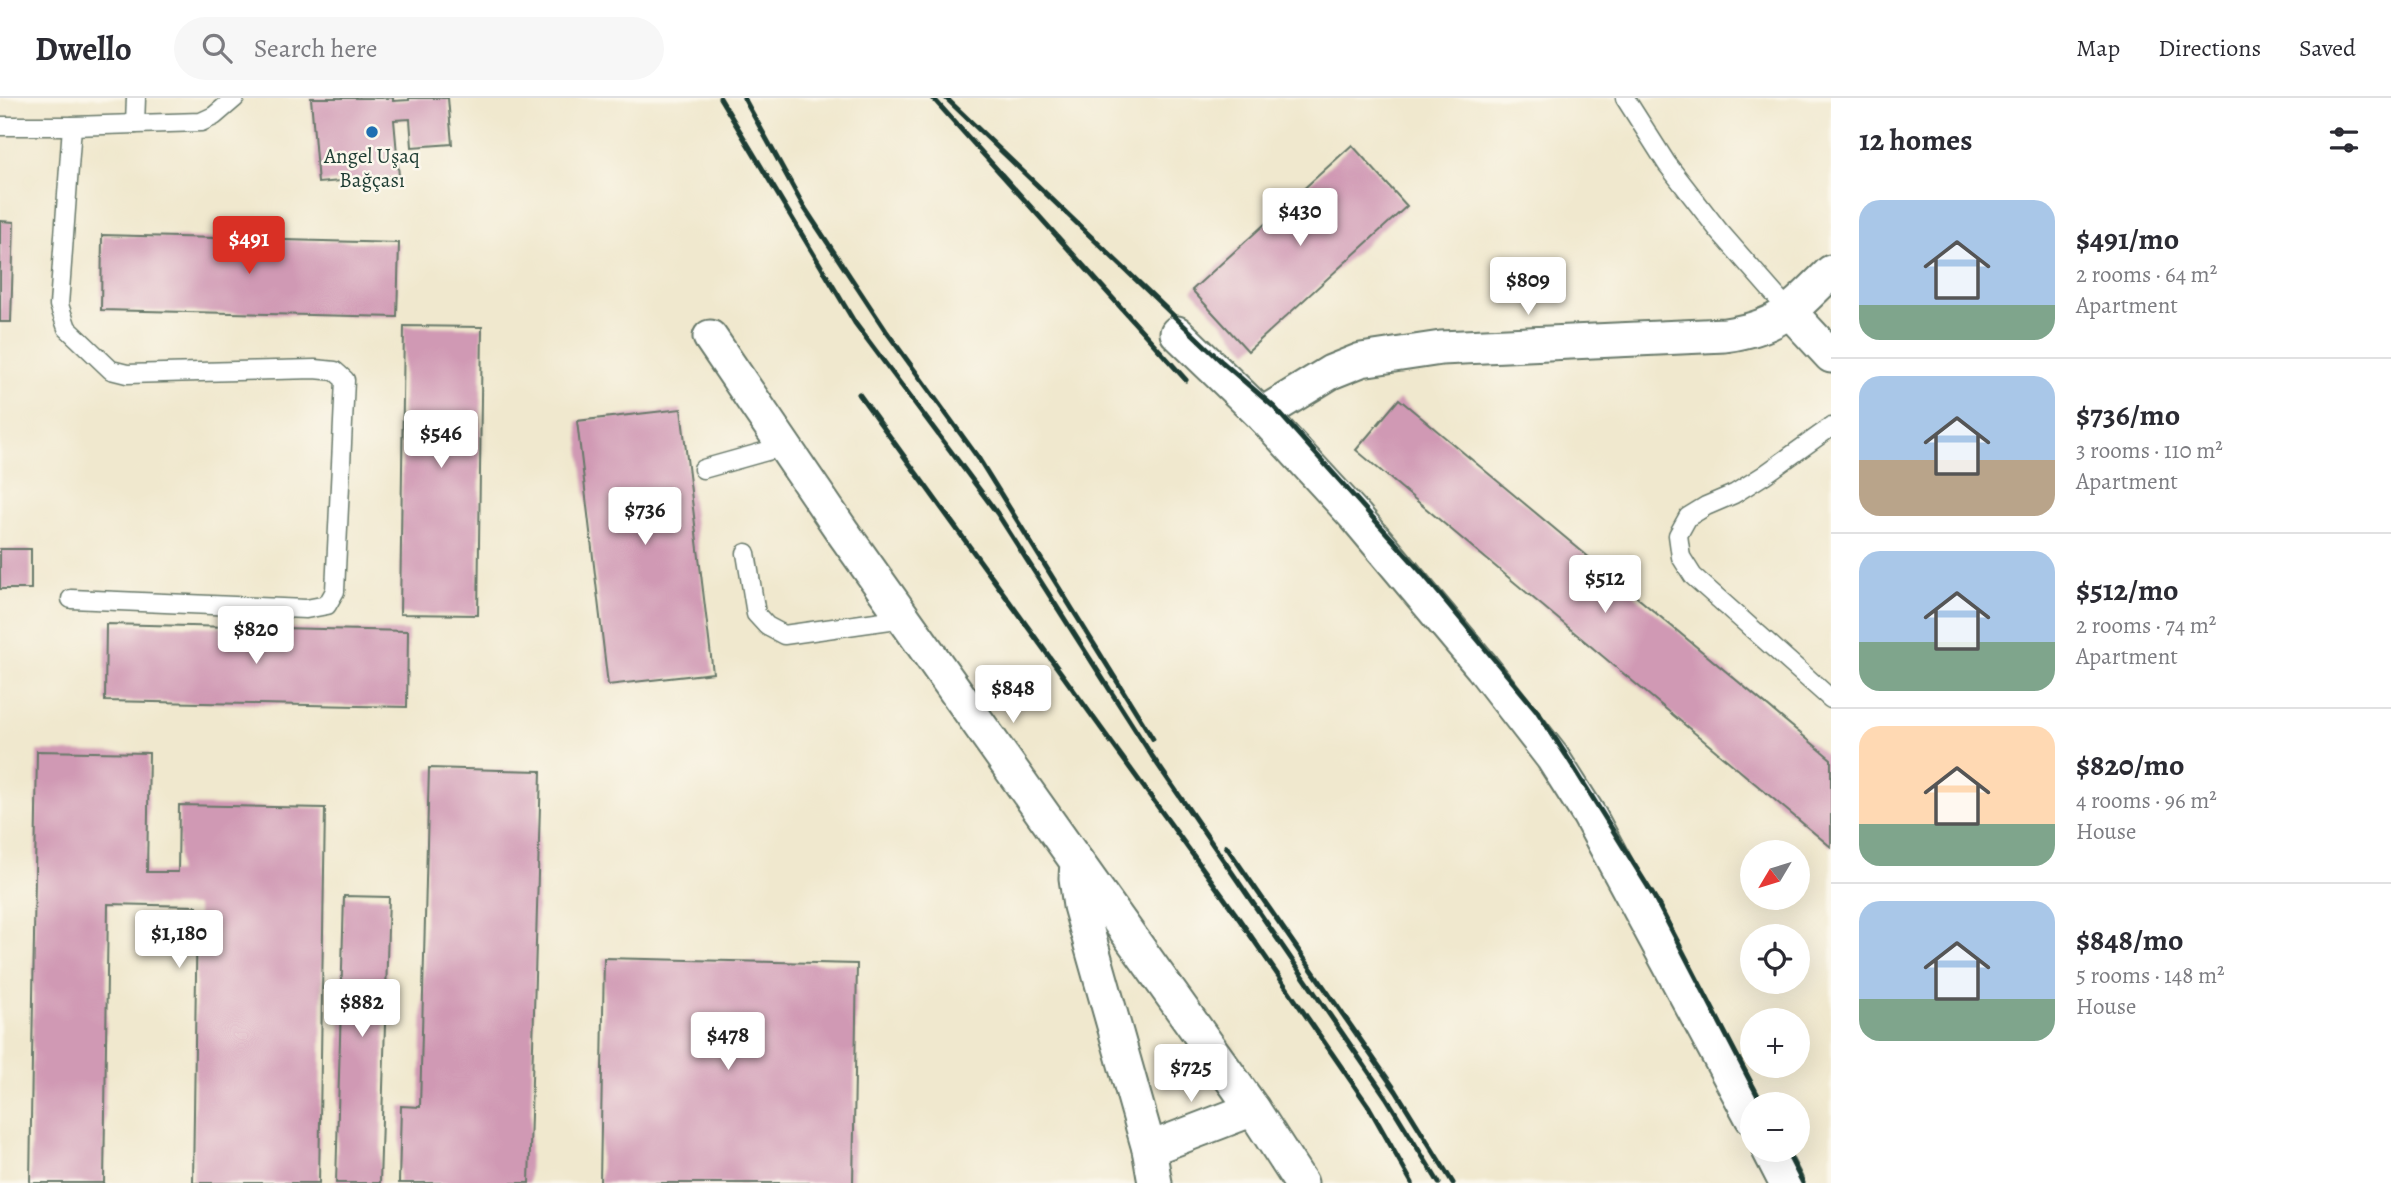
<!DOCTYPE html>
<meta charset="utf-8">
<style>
body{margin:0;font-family:Alegreya,serif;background:#f7f7f7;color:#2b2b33;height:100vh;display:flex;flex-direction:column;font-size:26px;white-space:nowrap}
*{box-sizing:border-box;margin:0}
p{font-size:23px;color:#7c7c81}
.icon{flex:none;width:38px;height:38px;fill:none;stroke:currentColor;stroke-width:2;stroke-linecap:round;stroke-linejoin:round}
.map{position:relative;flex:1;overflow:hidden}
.sheet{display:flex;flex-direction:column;background:#fff;width:560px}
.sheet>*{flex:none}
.needle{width:46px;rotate:232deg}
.fabs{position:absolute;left:1740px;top:742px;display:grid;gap:14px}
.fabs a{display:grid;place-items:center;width:70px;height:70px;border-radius:50%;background:#fff;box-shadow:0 7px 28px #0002;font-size:35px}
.price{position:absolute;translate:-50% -60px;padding:0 16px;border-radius:7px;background:#fff;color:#222;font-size:23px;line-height:46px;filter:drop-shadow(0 2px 4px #0008)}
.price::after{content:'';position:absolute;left:50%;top:42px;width:21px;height:16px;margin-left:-10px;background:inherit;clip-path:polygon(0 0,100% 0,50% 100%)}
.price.active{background:#d93025;color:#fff}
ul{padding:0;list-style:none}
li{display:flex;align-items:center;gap:21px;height:175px;padding:0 28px}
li+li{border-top:2px solid #e1e1e2}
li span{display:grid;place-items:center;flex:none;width:196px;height:140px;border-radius:21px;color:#555}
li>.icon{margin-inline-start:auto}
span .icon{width:84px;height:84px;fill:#fffc;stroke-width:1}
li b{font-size:30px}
h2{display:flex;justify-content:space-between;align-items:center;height:84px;padding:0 28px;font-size:30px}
header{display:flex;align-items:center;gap:42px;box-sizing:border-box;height:98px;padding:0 35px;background:#fff;border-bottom:2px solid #e1e1e2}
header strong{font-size:33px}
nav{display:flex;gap:38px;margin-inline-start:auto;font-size:24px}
.search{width:490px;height:63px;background:#f7f7f7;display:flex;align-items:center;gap:18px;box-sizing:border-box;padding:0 24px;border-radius:38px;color:#7c7c81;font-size:26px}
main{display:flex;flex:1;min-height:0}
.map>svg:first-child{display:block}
</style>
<header>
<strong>Dwello</strong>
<div class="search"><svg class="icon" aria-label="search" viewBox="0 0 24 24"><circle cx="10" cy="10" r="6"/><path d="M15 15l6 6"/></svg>Search here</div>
<nav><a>Map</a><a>Directions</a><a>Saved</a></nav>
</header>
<main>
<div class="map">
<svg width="1831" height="1085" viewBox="0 0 1831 1085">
<rect width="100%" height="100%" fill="#fbf7ec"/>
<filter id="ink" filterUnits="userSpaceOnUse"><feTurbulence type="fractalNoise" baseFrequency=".0143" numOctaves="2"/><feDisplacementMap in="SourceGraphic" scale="14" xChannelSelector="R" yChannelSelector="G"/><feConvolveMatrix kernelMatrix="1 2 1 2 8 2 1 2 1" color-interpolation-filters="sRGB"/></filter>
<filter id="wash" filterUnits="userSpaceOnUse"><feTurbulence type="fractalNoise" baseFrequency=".00686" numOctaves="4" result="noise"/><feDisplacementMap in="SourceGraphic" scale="28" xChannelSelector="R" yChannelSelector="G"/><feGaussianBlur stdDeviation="1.57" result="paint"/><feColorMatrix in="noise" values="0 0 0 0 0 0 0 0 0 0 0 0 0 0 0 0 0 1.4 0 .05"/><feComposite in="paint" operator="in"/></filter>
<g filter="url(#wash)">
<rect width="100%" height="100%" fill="#f0e8ce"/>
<g id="blocks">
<g fill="#d099b4">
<path d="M311 0H393V3L409 2V0H448L452 46 412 49 410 21 394 22 399 78 318 85Z"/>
<path d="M1352 47 1407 108 1248 253 1192 192Z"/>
<path d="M0 123 14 124 11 224H0Z"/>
<path d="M102 137 399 145 397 219 101 212Z"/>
<path d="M404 228 482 229 478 517 400 516Z"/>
<path d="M1399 301 1831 661V749L1356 352Z"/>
<path d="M681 311 713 575 608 587 577 323Z"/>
<rect x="0" y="451" width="31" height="40"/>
<path d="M106 526 408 533 407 609 105 603Z"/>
<path d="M37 653 149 655 147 774H178L179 707 325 710 319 1085H193L197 808 108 806 104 1085H30Z"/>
<path d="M429 670 541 673 529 1085H399L401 1008 420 1009Z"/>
<path d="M344 798 389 799 380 1085H336Z"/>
<path d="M604 860 857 866 853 1085H600Z"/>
</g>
</g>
</g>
<g filter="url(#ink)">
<use href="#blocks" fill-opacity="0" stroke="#68796a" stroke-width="2"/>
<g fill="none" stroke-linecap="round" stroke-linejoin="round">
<g stroke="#68796a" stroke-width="21">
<g id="lane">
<path d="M1625 0 1667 66 1719 133 1790 214"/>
<path d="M135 26 136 0"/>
<path d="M0 28H72L201 24 214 18 235 0"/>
<path d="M1831 329 1764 377 1734 396 1706 408 1688 419 1678 437 1681 459 1693 478 1831 601"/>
<path d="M703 371 785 348"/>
<path d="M746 455 756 516 767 528 784 537 904 520"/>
<path d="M71 501 306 511 327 507 335 493 345 282 335 273 315 271 127 276 111 272 67 230 59 207 72 28"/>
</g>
</g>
<g stroke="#68796a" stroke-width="37">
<g id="street">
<path d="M1790 214 1831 258"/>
<path d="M1177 235 1264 319 1356 419 1482 569 1552 659 1589 717 1752 1020"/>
<path d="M710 239 842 433 1077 764 1076 780 1080 808 1149 1051 1155 1085"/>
<path d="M1264 319 1274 309 1331 274 1361 262 1441 250 1725 237C1780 229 1793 211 1831 174"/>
<path d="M1077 764 1253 1011 1301 1085"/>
<path d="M1149 1051 1253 1011"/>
<path d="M1769 1052 1786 1085"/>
</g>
</g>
<use href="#lane" stroke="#fff" stroke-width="18"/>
<use href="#street" stroke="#fff" stroke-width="33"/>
<g stroke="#1f3d34" stroke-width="5">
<path d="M720 0 855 225 997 415 1152 658 1386 999 1439 1085"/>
<path d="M744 0 804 109 886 233 979 361 1153 641"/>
<path d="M933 0 1186 282"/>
<path d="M946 0 1222 264 1274 309 1424 477 1537 613 1566 657 1655 800 1762 1006"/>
<path d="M859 296 1235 815 1369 1009 1412 1085"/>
<path d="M1226 748 1396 993 1453 1085"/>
<path d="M1786 1052 1803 1085"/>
</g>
</g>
</g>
<circle fill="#1f6fb2" stroke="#fbf7ec" stroke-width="2.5" cx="372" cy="34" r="7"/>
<g text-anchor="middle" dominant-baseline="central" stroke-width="5" stroke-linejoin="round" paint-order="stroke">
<g font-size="21" fill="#1f3d34" stroke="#fbf7ec">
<text x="372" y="58">Angel Uşaq<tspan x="372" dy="24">Bağçası</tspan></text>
</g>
</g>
</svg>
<div class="fabs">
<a><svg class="needle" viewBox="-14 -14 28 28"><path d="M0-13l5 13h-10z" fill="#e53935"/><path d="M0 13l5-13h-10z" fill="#7c7c81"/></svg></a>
<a><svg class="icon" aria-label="locate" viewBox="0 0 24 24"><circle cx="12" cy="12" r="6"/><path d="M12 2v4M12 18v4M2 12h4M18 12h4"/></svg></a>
<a>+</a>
<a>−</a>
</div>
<b class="price" style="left:1300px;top:150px">$430</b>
<b class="price active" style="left:249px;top:178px">$491</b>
<b class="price" style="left:1528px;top:219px">$809</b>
<b class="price" style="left:441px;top:372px">$546</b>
<b class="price" style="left:645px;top:449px">$736</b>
<b class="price" style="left:1605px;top:517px">$512</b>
<b class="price" style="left:256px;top:568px">$820</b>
<b class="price" style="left:1013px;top:627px">$848</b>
<b class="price" style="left:179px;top:872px">$1,180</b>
<b class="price" style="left:362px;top:941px">$882</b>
<b class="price" style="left:728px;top:974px">$478</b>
<b class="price" style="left:1191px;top:1006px">$725</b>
</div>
<section class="sheet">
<h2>12 homes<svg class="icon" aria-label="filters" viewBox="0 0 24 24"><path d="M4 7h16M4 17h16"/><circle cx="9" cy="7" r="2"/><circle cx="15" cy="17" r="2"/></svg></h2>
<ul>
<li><span style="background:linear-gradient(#a9c7e8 75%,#7fa58c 0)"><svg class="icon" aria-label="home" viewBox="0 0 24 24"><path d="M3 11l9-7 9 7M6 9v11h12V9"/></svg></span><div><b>$491/mo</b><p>2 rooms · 64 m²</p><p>Apartment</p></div></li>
<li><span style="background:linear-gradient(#a9c7e8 60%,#b9a48a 0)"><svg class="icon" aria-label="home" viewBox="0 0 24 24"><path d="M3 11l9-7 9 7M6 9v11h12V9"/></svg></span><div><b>$736/mo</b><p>3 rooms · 110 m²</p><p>Apartment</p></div></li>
<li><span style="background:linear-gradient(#a9c7e8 65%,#7fa58c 0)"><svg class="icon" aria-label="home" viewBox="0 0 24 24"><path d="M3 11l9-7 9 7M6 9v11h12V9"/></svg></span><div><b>$512/mo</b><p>2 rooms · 74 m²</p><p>Apartment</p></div></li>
<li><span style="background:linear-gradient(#ffd9b3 70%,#7fa58c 0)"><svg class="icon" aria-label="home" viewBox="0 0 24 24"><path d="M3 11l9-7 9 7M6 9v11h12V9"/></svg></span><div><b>$820/mo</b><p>4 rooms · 96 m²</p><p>House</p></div></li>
<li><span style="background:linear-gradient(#a9c7e8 70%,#7fa58c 0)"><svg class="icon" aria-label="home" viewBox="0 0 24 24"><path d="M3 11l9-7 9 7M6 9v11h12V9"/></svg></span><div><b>$848/mo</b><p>5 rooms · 148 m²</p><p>House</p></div></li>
</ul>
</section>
</main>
